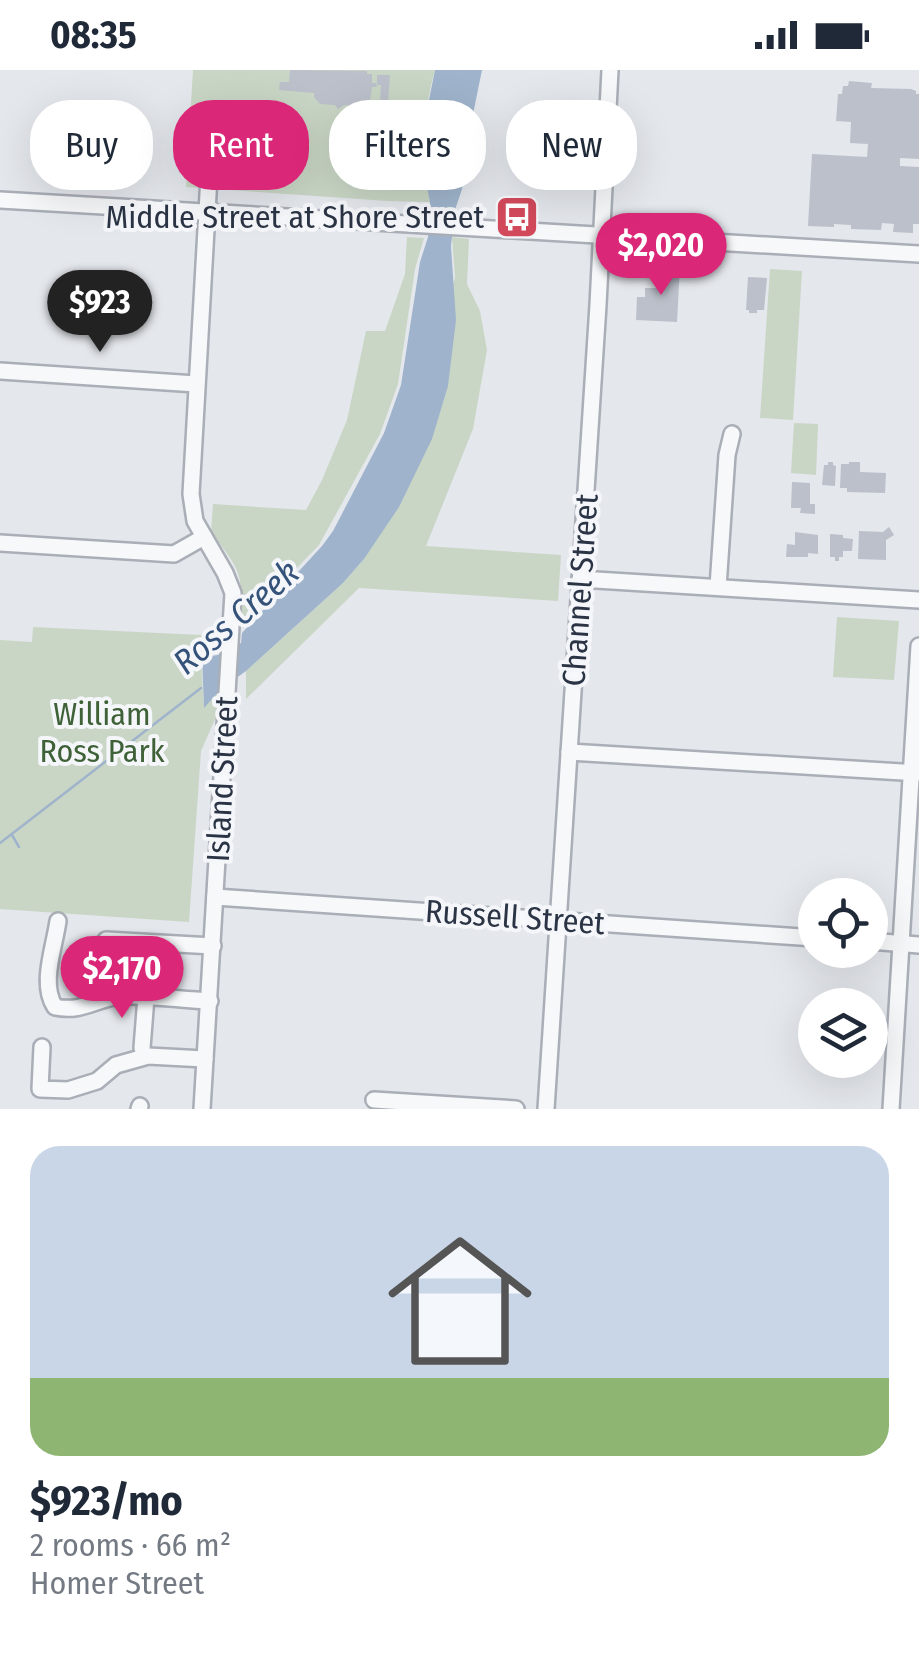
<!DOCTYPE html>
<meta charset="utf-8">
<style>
body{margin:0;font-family:"Fira Sans Condensed",sans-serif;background:#f2f2f3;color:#1f2937;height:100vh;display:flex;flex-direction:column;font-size:38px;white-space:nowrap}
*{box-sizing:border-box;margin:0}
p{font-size:32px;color:#747a83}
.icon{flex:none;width:55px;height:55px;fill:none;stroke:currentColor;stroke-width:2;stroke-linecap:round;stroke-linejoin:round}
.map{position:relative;height:1039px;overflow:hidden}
.drawer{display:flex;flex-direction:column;background:#fff;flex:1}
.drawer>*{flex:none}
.banner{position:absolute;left:30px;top:30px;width:860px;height:90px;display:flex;gap:20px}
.buttons{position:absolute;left:798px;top:808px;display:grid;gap:20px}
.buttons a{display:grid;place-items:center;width:90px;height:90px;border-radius:50%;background:#fff;box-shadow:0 10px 40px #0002;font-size:50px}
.price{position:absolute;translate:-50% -85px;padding:0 22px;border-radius:35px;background:#db2777;color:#fff;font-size:32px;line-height:65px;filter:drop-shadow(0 2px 5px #0008)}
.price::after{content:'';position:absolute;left:50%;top:60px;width:30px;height:22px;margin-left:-15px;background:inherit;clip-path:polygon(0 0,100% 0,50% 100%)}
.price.active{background:#222;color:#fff}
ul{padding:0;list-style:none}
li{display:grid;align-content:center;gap:20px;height:530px;padding:0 30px}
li+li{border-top:2px solid #e0e1e3}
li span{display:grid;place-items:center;height:310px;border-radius:30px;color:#555}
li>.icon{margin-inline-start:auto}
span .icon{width:180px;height:180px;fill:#fffc;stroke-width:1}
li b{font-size:42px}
.pill{padding:0 35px;border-radius:40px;background:#fff;box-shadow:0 10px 40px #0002;font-size:35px;line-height:90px}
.pill.active{background:#db2777;color:#fff}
.status{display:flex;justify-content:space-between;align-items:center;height:70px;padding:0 50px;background:#fff;direction:ltr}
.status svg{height:28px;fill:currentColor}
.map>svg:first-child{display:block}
</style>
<div class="status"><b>08:35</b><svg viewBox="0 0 49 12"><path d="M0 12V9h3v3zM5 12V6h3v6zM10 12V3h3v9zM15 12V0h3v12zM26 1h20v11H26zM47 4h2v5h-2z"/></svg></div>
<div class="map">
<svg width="919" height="1039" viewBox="0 0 919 1039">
<rect width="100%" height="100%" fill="#e4e7ec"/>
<g fill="#c9d6c5">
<path d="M193 0H435C423 41 421 90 430 132L388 131 186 117Z"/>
<path d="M407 167 424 168 415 199 398 314 380 364 319 475 241 556C242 505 244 504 211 463L213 434 306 440 322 410 347 350 366 261H385L405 204Z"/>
<path d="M452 167 469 169 467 214 480 241 487 280 473 359 426 476 561 485 558 531 359 518 246 629V601L343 513 364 489 455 208Z"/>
<path d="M770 199 802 201 793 350 760 348Z"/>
<path d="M794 353 818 354 816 405 791 403Z"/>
<path d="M837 547 899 551 894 610 833 607Z"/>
<path d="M33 557 201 565 212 586 202 587 201 590 204 637 221 619 216 647 201 681 189 852 0 839V570L32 572Z"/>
</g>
<path fill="#9fb4cc" d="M435 0H482L470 59 462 119 455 140 451 176 456 250 448 316 432 369 399 437 364 489 343 513 246 601 221 619 204 638 202 587 218 585 241 573 242 563 322 476 333 461 384 363 401 315 420 192 428 167 430 132 426 113V45Z"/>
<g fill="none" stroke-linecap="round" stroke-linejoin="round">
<g stroke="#9fb4cc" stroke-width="2.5">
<path d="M12 765 19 777"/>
<path d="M0 773 201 618"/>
</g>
</g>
<g fill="#bbc0ca">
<path d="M290 0 367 1V4H372V13H376L377 17H372L369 37 344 35 338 39 335 35 320 34 314 27V23L279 20 280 12H289Z"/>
<path d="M377 5H390L388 33H380L381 15H377Z"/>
<path d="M849 11 872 13 871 18 911 19 916 21V24H919V89L900 88V96L919 97V154H913V163L893 162 894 154 882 153 881 160 851 159V155L834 154V157L808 156 812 84 867 87 868 74 850 73 851 52 836 51 838 24H842L843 16H848Z"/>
<path d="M659 195 680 196 677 252 636 250 637 227H645V218H658Z"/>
<path d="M748 207 767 208 764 240H757V243H749V240H746Z"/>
<path d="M828 392H833V395L836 396 835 416 822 415 824 395H828Z"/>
<path d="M849 392H860V402L886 403 885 423 847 422V418H840L841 394H849Z"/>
<path d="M792 412 810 413V434H815V444L800 443 801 438H791Z"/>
<path d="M889 457 894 465 886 470V490L858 489 859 461 883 462Z"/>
<path d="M795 462 818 465V484L808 483V487H786L787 474 795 475Z"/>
<path d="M830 464 843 465V468L853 469 852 481H843V487H839V491H835V487H830Z"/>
</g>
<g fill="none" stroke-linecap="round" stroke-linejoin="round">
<g stroke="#a9aeb7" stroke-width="20">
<g id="minor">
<path d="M0 130 919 184"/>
<path d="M0 301 196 314"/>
<path d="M0 473 174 484 204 467"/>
<path d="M580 509 919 530"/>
<path d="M718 517 727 385 732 364"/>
<path d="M569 682 919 703"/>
<path d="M215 827 815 868"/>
<path d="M58 851C54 879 40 914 55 937 84 943 97 927 123 926 152 925 182 930 210 931"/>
<path d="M106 870 213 876"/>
<path d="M870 871 919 875"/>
<path d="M42 977 40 1019 68 1020 97 1011 116 995 148 986 205 989"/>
<path d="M142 978 146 927"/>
<path d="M374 1030 516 1039"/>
<path d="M139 1039 140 1036"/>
<path d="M202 1039 233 523 225 503 195 451 191 424 210 89"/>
<path d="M546 1039 598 235 610 0"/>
<path d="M891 1039 919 576"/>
</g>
</g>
<use href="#minor" stroke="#f7f8fa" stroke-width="15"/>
</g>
<defs>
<g id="bus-square" transform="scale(2.25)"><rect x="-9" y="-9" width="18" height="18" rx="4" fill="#d1495b" stroke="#f4f6f9"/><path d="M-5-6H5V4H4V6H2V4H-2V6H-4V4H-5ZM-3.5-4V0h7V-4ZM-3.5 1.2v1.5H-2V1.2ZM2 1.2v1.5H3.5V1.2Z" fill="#fff"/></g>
</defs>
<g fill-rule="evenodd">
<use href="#bus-square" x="517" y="147"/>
</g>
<g text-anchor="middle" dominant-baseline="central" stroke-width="8" stroke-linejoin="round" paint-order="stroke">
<g font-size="32" fill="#2b3445" stroke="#f4f6f9" text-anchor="end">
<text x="484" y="147">Middle Street at Shore Street</text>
</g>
<g font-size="32" fill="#2b3445" stroke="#f4f6f9">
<text transform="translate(580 520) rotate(-86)">Channel Street</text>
<text transform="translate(222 709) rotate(-87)">Island Street</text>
<text transform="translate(515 847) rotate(4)">Russell Street</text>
</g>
<g font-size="32" fill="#3f6138" stroke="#f4f6f9">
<text x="102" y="644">William<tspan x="102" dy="37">Ross Park</tspan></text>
</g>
<g font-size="35" font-style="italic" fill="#34527a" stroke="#f4f6f9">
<text transform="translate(236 547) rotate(-41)">Ross Creek</text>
</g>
</g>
</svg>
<div class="buttons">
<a><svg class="icon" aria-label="locate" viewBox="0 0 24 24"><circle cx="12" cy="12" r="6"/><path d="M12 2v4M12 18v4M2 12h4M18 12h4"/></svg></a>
<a><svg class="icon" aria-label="layers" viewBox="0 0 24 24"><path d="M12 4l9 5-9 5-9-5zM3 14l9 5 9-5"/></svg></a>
</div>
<b class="price" style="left:661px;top:228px">$2,020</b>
<b class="price active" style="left:100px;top:285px">$923</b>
<b class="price" style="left:122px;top:951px">$2,170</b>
<div class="banner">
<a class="pill">Buy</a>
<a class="pill active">Rent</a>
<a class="pill">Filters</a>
<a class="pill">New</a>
</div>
</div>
<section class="drawer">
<ul>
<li><span style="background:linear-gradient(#c9d6e8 75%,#8fb573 0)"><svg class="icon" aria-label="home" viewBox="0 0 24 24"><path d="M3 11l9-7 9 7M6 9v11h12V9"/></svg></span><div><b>$923/mo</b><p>2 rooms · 66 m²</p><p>Homer Street</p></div></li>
</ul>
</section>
